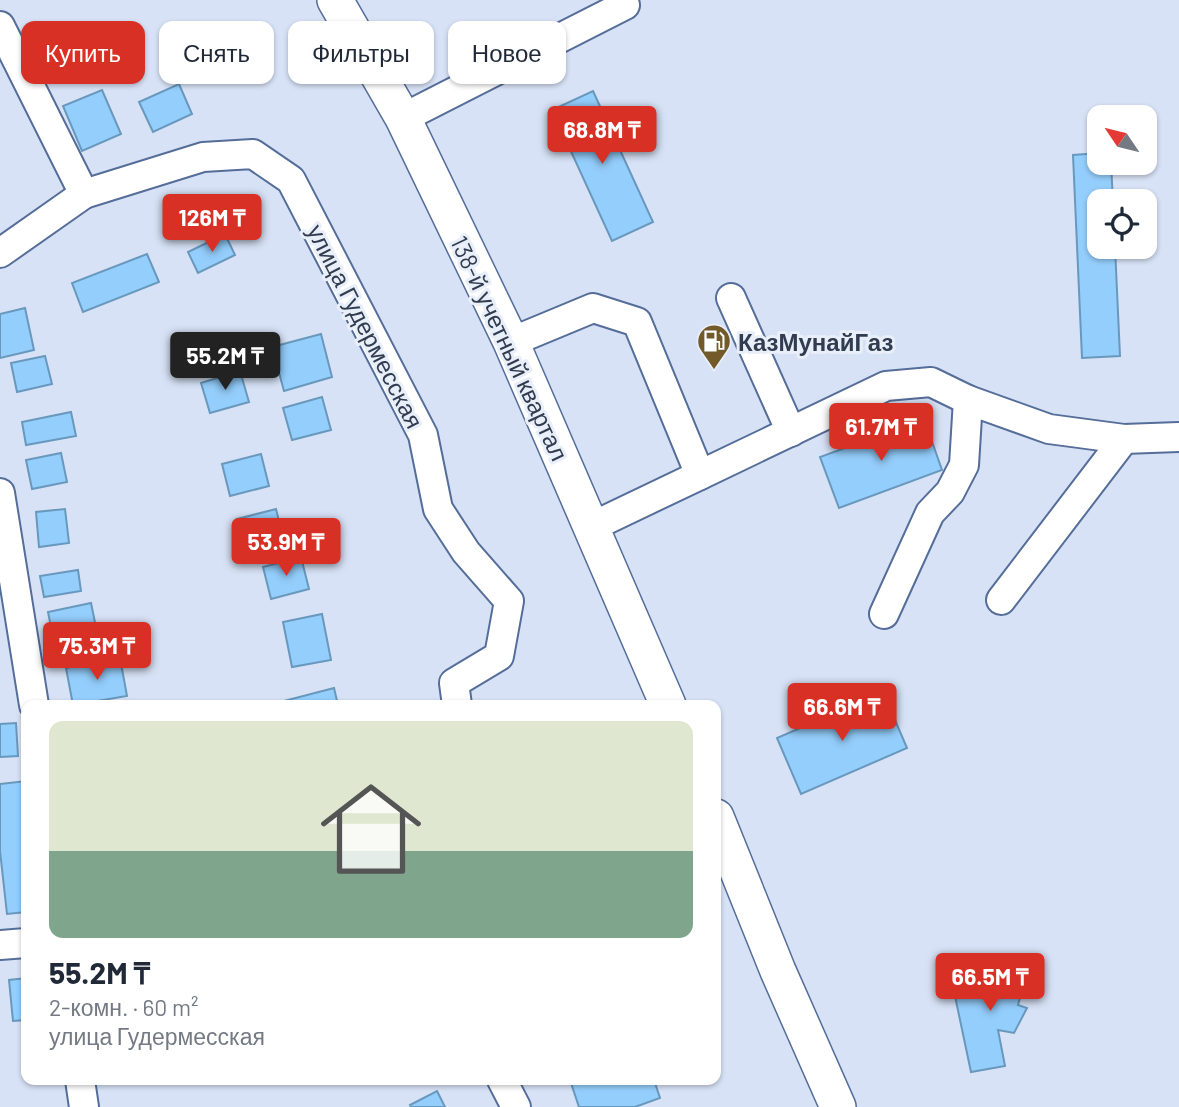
<!DOCTYPE html>
<html lang="ru">
<meta charset="utf-8">
<style>
body{margin:0;font-family:Barlow,sans-serif;background:#f2f2f3;color:#1f2937;height:100vh;display:flex;flex-direction:column;font-size:26px;white-space:nowrap}
*{box-sizing:border-box;margin:0}
p{font-size:23px;color:#747a83}
.icon{flex:none;width:38px;height:38px;fill:none;stroke:currentColor;stroke-width:2;stroke-linecap:round;stroke-linejoin:round}
.map{position:relative;flex:1;overflow:hidden}
.side{position:absolute;left:21px;top:700px;width:700px;height:385px;display:flex;flex-direction:column;background:#fff;border-radius:14px;box-shadow:0 2px 5px #0004}
.side>*{flex:none}
.guide{position:absolute;left:21px;top:21px;width:700px;height:63px;display:flex;gap:14px}
.needle{width:46px;rotate:305deg}
.buttons{position:absolute;left:1087px;top:105px;display:grid;gap:14px}
.buttons a{display:grid;place-items:center;width:70px;height:70px;border-radius:14px;background:#fff;box-shadow:0 2px 5px #0004;font-size:35px}
.price{position:absolute;translate:-50% -60px;padding:0 16px;border-radius:7px;background:#d93025;color:#fff;font-size:23px;line-height:46px;filter:drop-shadow(0 2px 4px #0008)}
.price::after{content:'';position:absolute;left:50%;top:42px;width:21px;height:16px;margin-left:-10px;background:inherit;clip-path:polygon(0 0,100% 0,50% 100%)}
.price.active{background:#222;color:#fff}
ul{padding:0;list-style:none}
li{display:grid;align-content:center;gap:14px;height:371px;padding:0 28px}
li span{display:grid;place-items:center;height:217px;border-radius:14px;color:#555}
li>.icon{margin-inline-start:auto}
span .icon{width:126px;height:126px;fill:#fffc;stroke-width:1}
li b{font-size:30px}
.pill{padding:0 24px;border-radius:14px;background:#fff;box-shadow:0 2px 5px #0004;font-size:24px;line-height:63px}
.pill.active{background:#d93025;color:#fff}
.map>svg:first-child{display:block}
</style>
<div class="map">
<svg width="1179" height="1107" viewBox="0 0 1179 1107">
<rect width="100%" height="100%" fill="#d7e2f6"/>
<g fill="#94cefc" stroke="#6998bd" stroke-width="2">
<path d="M179 84 192 114 153 132 139 102Z"/>
<path d="M102 90 121 134 82 151 63 106Z"/>
<path d="M593 91 653 222 612 241 552 110Z"/>
<path d="M1099 153V163H1111L1113 201H1099V247H1115L1120 356 1082 358 1073 155Z"/>
<path d="M225 234 235 255 198 273 188 252Z"/>
<path d="M147 254 159 282 83 312 72 283Z"/>
<path d="M25 308 34 350 0 358V314Z"/>
<path d="M321 334 332 377 284 391 272 347Z"/>
<path d="M45 356 52 384 17 392 11 363Z"/>
<path d="M240 371 249 402 210 413 201 383Z"/>
<path d="M322 397 331 430 292 440 283 408Z"/>
<path d="M71 412 76 436 26 445 22 422Z"/>
<path d="M924 419 942 470 839 508 820 457Z"/>
<path d="M61 453 67 482 32 489 26 460Z"/>
<path d="M261 454 269 486 230 496 222 464Z"/>
<path d="M65 509 69 543 39 547 36 512Z"/>
<path d="M276 509 284 541 245 551 237 519Z"/>
<path d="M301 557 309 589 271 599 263 567Z"/>
<path d="M78 570 81 591 44 597 40 576Z"/>
<path d="M91 603 97 632 54 642 48 612Z"/>
<path d="M322 614 331 660 292 667 283 622Z"/>
<path d="M120 658 127 696 73 705 66 668Z"/>
<path d="M334 688 338 705H285L284 701Z"/>
<path d="M883 692 907 748 801 794 777 738Z"/>
<path d="M16 723 18 756 0 757V724Z"/>
<path d="M26 781V912L7 914 0 851V784Z"/>
<path d="M1028 966 1034 992 1021 994 1018 1005 1027 1008 1014 1033 998 1030 1005 1066 971 1072 952 982Z"/>
<path d="M26 978V1020L13 1021 9 980Z"/>
<path d="M570 1080H654L660 1098 635 1107H579Z"/>
<path d="M437 1091 445 1107H411L410 1105Z"/>
</g>
<g fill="none" stroke-linecap="round" stroke-linejoin="round">
<g stroke="#556d99" stroke-width="32">
<g id="minor">
<path d="M0 26 84 194 203 157 253 154 291 180 423 435 438 509 466 552 509 601 499 656 454 683 457 705"/>
<path d="M403 118 625 5"/>
<path d="M0 253 84 194"/>
<path d="M731 298 791 432"/>
<path d="M511 342 593 308 637 322 700 475 591 527"/>
<path d="M700 475 886 386 931 382 968 400 1049 429 1124 439 1179 437"/>
<path d="M0 493 34 705"/>
<path d="M1001 600 1124 439"/>
<path d="M884 614 930 513 950 492 964 465 968 400"/>
<path d="M0 945 26 943"/>
<path d="M80 1080 84 1107"/>
<path d="M502 1080 516 1107"/>
</g>
</g>
<g stroke="#556d99" stroke-width="38">
<g id="major">
<path d="M335 0 403 118 511 342 668 705"/>
<path d="M716 817 778 971 838 1107"/>
</g>
</g>
<use href="#minor" stroke="#fff" stroke-width="28"/>
<use href="#major" stroke="#fff" stroke-width="35"/>
</g>
<defs>
<g id="fuel-pin" transform="scale(1.75)"><path d="M0 17L-7.5 6A9.5 9.5 0 1 1 7.5 6Z" fill="#725a2b" stroke="#e9eff9"/><path d="M-5.5-6h7V0h2V4h1.3V-2.5L3-4.5l.8-.8L6-3V5H2.5V1h-1V6h-7ZM-4.2-4.7v3.2H.2V-4.7Z" fill="#fff"/></g>
</defs>
<g fill-rule="evenodd">
<use href="#fuel-pin" x="714" y="341"/>
</g>
<g text-anchor="middle" dominant-baseline="central" stroke-width="6" stroke-linejoin="round" paint-order="stroke">
<g font-size="24" fill="#313c50" stroke="#e9eff9">
<text transform="translate(366 326) rotate(63)">улица Гудермесская</text>
<text transform="translate(510 348) rotate(65)">138-й учетный квартал</text>
</g>
<g font-size="24" font-weight="bold" fill="#313c50" stroke="#e9eff9" text-anchor="start">
<text x="738" y="341">КазМунайГаз</text>
</g>
</g>
</svg>
<div class="buttons">
<a><svg class="needle" viewBox="-14 -14 28 28"><path d="M0-13l5 13h-10z" fill="#e53935"/><path d="M0 13l5-13h-10z" fill="#747a83"/></svg></a>
<a><svg class="icon" aria-label="locate" viewBox="0 0 24 24"><circle cx="12" cy="12" r="6"/><path d="M12 2v4M12 18v4M2 12h4M18 12h4"/></svg></a>
</div>
<b class="price" style="left:602px;top:166px">68.8M ₸</b>
<b class="price" style="left:212px;top:254px">126M ₸</b>
<b class="price active" style="left:225px;top:392px">55.2M ₸</b>
<b class="price" style="left:881px;top:463px">61.7M ₸</b>
<b class="price" style="left:286px;top:578px">53.9M ₸</b>
<b class="price" style="left:97px;top:682px">75.3M ₸</b>
<b class="price" style="left:842px;top:743px">66.6M ₸</b>
<b class="price" style="left:990px;top:1013px">66.5M ₸</b>
<div class="guide">
<a class="pill active">Купить</a>
<a class="pill">Снять</a>
<a class="pill">Фильтры</a>
<a class="pill">Новое</a>
</div>
<section class="side">
<ul>
<li><span style="background:linear-gradient(#dfe7d0 60%,#7fa58c 0)"><svg class="icon" aria-label="home" viewBox="0 0 24 24"><path d="M3 11l9-7 9 7M6 9v11h12V9"/></svg></span><div><b>55.2M ₸</b><p>2-комн. · 60 m²</p><p>улица Гудермесская</p></div></li>
</ul>
</section>
</div>
